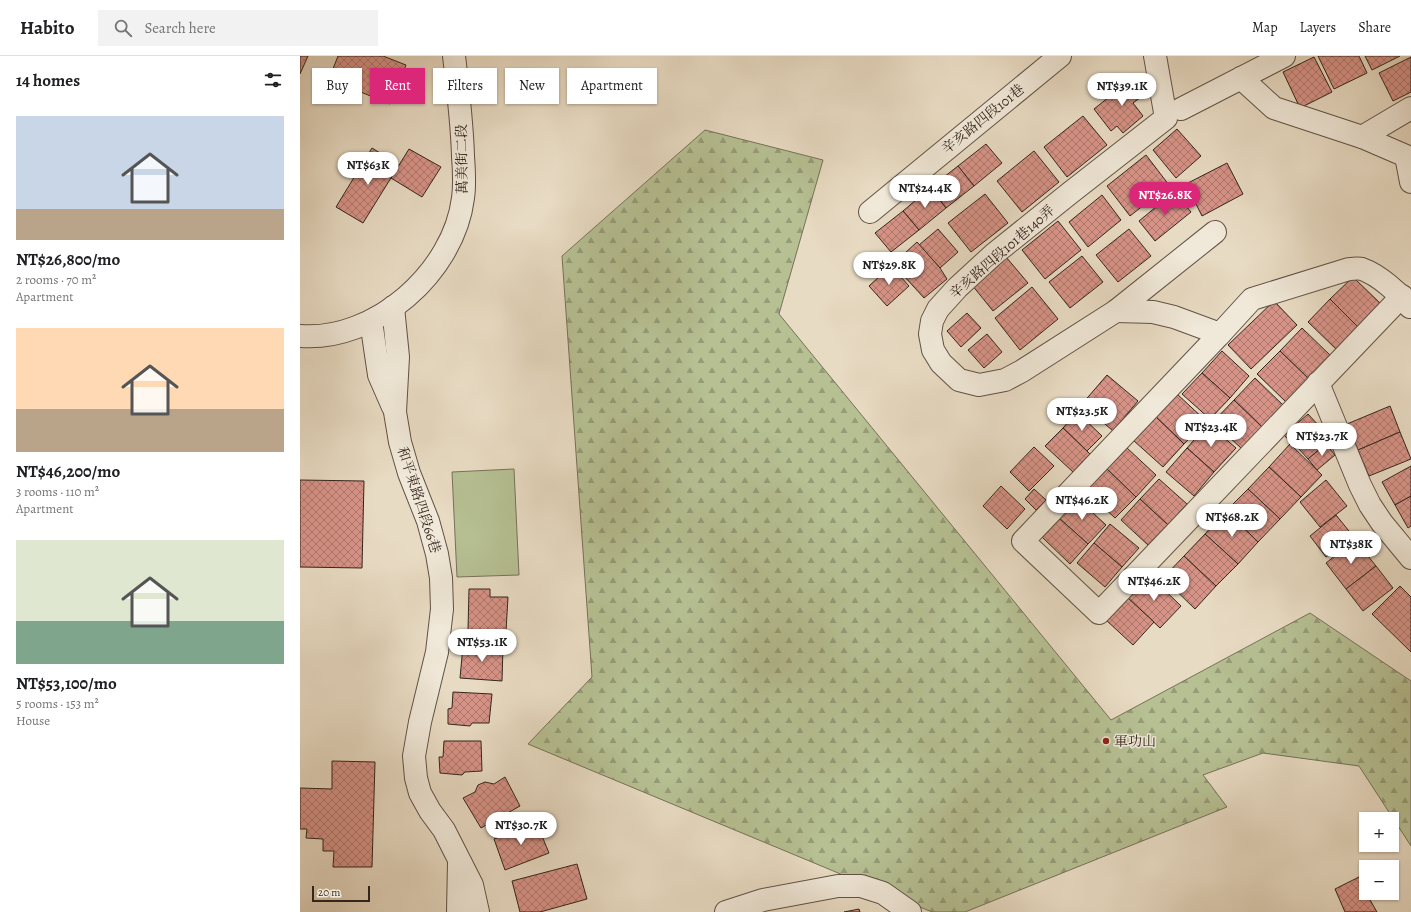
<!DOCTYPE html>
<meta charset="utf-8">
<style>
body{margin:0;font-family:Alegreya,"Noto Serif TC",serif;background:#f2f2f2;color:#202124;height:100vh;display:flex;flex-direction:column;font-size:15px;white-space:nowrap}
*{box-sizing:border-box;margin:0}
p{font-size:13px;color:#757577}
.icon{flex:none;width:22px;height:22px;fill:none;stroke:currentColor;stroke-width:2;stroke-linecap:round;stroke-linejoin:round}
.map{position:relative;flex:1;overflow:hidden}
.panel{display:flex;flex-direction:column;background:#fff;width:300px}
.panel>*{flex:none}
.banner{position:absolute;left:12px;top:12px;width:380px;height:36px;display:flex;gap:8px}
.fabs{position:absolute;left:1059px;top:756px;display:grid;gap:8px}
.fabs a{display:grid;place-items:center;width:40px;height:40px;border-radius:0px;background:#fff;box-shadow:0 1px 3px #0004;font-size:20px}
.scale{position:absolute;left:12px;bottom:10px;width:58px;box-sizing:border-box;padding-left:4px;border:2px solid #34251d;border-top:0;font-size:11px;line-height:14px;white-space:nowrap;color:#34251d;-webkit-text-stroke:3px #f0e8d8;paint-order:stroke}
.price{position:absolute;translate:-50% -34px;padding:0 9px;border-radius:14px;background:#fff;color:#222;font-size:13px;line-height:26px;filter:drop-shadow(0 1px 2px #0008)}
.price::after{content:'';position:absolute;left:50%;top:24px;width:12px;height:9px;margin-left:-6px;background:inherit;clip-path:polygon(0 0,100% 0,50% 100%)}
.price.current{background:#db2777;color:#fff}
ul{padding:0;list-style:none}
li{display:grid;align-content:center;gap:8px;height:212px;padding:0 16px}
li span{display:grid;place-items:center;height:124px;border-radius:0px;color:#555}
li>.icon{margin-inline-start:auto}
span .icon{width:72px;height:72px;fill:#fffc;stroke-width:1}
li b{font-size:17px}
h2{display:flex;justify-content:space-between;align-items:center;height:48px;padding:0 16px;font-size:17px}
.chip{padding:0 14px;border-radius:0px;background:#fff;box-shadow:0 1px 3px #0004;font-size:14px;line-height:36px}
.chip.current{background:#db2777;color:#fff}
header{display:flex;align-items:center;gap:24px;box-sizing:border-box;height:56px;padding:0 20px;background:#fff;border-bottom:1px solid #e0e0e0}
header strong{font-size:19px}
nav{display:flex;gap:22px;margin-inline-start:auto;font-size:14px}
.search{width:280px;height:36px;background:#f2f2f2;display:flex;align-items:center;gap:10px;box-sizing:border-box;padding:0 14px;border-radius:0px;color:#757577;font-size:15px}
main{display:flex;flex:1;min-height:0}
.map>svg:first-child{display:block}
</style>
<header>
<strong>Habito</strong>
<div class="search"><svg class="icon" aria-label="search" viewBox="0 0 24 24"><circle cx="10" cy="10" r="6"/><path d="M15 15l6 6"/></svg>Search here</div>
<nav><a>Map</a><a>Layers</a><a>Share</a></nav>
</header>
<main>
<section class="panel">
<h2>14 homes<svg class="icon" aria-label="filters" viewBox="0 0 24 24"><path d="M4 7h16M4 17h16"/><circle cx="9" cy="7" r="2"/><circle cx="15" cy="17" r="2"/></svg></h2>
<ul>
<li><span style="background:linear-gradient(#c9d6e8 75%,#b9a48a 0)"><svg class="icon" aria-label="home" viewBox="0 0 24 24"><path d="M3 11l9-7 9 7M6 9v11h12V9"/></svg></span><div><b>NT$26,800/mo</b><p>2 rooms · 70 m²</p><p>Apartment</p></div></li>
<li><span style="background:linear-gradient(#ffd9b3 65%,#b9a48a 0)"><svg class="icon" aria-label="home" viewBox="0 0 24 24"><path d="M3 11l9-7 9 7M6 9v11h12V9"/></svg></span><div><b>NT$46,200/mo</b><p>3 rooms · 110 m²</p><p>Apartment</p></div></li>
<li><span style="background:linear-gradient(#dfe7d0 65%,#7fa58c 0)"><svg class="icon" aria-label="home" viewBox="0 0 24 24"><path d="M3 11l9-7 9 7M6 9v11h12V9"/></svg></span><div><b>NT$53,100/mo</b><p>5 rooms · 153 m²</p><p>House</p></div></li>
</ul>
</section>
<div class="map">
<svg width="1111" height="856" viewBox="0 0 1111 856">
<defs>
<pattern id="forest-firs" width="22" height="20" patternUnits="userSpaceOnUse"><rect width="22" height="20" fill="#b6c093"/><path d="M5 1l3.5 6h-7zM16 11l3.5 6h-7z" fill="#959c77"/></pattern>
<pattern id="building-cross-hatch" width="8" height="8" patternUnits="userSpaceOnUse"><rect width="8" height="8" fill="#d79387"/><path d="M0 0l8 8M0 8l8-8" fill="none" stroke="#af786e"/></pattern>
</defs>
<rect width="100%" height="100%" fill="#e8dbc3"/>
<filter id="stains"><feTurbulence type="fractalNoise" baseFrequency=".005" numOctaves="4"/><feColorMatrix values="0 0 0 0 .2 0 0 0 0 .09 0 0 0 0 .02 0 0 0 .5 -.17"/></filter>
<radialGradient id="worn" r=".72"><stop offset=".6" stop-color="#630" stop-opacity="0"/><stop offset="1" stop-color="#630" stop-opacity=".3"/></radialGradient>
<path fill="url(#forest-firs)" stroke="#757258" d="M405 74 523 104 479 258 811 664 1010 557 1111 625V790L1059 710 963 697 903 719 927 751 665 856H632L228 688 292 621 262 200Z"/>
<path fill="#b6c093" stroke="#757258" d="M214 413 219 519 157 521 152 416Z"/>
<g fill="url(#building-cross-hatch)" stroke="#34251d">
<path d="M0 0H8L0 18Z"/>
<path d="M38 0H83L106 9 90 48 29 23Z"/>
<path d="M1018 0H1059L1067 17 1034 33Z"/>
<path d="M1065 0H1100L1072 14Z"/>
<path d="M1014 1 1032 36 1000 52 983 16Z"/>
<path d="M1111 1V36L1093 45 1079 17Z"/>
<path d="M833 22 845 38 833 47 843 60 823 77 817 70 811 75 794 53Z"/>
<path d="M783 60 807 89 767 121 744 91Z"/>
<path d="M877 73 901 100 876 122 853 94Z"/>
<path d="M686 88 702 107 674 130 658 110Z"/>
<path d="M72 92 99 109 63 167 36 151Z"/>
<path d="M109 93 141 111 122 141 91 122Z"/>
<path d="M734 95 759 126 722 156 697 125Z"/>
<path d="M846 99 869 129 830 160 807 130Z"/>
<path d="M927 107 943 138 902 160 886 128Z"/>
<path d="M658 110 674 130 646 152 630 132Z"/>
<path d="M630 132 646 152 619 174 603 155Z"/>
<path d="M874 136 891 156 855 185 839 165Z"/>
<path d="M685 138 708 167 671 196 648 167Z"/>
<path d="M802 139 821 164 788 191 769 166Z"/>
<path d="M603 155 619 174 591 196 575 177Z"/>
<path d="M758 165 781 194 745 223 722 194Z"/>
<path d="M638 173 658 196 640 212 619 189Z"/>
<path d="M829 173 851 200 818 226 796 199Z"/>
<path d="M617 186 640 212 647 223 624 242 593 208Z"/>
<path d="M782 200 803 226 770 252 749 226Z"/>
<path d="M706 201 728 227 693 255 672 229Z"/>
<path d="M591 210 609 230 587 250 569 230Z"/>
<path d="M1053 221 1082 249 1059 272 1030 243Z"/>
<path d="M732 231 758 263 720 294 695 262Z"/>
<path d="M1030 243 1059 272 1037 294 1008 266Z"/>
<path d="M974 245 997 269 951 313 928 289Z"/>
<path d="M667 257 681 272 661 291 647 275Z"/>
<path d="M1002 272 1031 300 1009 323 980 295Z"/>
<path d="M687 278 702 296 684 312 668 294Z"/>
<path d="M922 295 949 320 930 342 902 317Z"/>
<path d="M980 295 1009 323 986 346 957 318Z"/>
<path d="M902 317 930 342 910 363 882 338Z"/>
<path d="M807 319 838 345 813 375 782 348Z"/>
<path d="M955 322 983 349 962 371 934 344Z"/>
<path d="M876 337 906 365 884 388 855 360Z"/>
<path d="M934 344 962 371 942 393 913 366Z"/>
<path d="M1090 350 1100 376 1058 394 1047 368Z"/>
<path d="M777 356 802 380 787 395 763 372Z"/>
<path d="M1008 358 1020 371 996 392 984 379Z"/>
<path d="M855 360 884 388 863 411 833 384Z"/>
<path d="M908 368 936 392 914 416 887 392Z"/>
<path d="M763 372 790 398 773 416 745 390Z"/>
<path d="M1100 376 1111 403 1069 420 1058 394Z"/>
<path d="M1016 377 1026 388 1008 403 998 392Z"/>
<path d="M990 388 1022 419 1001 441 969 411Z"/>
<path d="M1026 388 1035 399 1017 414 1008 403Z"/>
<path d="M734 391 754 410 729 435 710 416Z"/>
<path d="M827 392 856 419 836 441 807 413Z"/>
<path d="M887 392 914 416 894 440 866 416Z"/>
<path d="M1111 410V440L1095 449 1082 426Z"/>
<path d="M969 411 1001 441 980 463 948 433Z"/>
<path d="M807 413 836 441 815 462 786 435Z"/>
<path d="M859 423 887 448 868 469 840 443Z"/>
<path d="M0 424 64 425 62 512 0 511Z"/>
<path d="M1026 424 1047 450 1020 471 1000 446Z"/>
<path d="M701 430 725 453 707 473 683 450Z"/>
<path d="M734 433 746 444 736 454 725 443Z"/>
<path d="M948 433 980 463 958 486 926 455Z"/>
<path d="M1111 440V470L1108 472 1095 449Z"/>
<path d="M777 442 806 469 788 488 759 462Z"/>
<path d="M840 443 868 469 849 490 821 464Z"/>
<path d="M926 455 958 486 938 508 905 478Z"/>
<path d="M1036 459 1053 480 1026 501 1010 480Z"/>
<path d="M759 462 788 488 770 508 742 481Z"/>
<path d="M810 468 839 492 822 511 794 487Z"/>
<path d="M905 478 938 508 916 530 884 500Z"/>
<path d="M1055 484 1076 510 1046 533 1026 507Z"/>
<path d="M794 487 822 511 805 531 777 507Z"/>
<path d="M884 500 916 530 895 553 863 522Z"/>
<path d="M1076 510 1093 532 1063 555 1046 533Z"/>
<path d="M849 519 881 550 860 572 828 542Z"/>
<path d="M1100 530 1111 541V596L1072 558Z"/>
<path d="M169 533H190V541H208L206 575 168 574Z"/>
<path d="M828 542 854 566 833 589 806 564Z"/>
<path d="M163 590H203L202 625 160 622Z"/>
<path d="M153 636 192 638 189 667H172L170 670 148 668V653L152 652Z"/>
<path d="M144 685H181L182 715 165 716 162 719 140 717 139 701H143Z"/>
<path d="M32 705 75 706 72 811H33L34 795H23V783L6 782 7 773H0V732L32 733Z"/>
<path d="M205 721 220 750 181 772 163 742 175 736 178 729 185 726 194 728Z"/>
<path d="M216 768 223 773 237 768 249 797 205 814 194 783 206 779 209 771Z"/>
<path d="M277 808 287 843 240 856H220L212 825Z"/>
<path d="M1059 821 1066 837 1077 856H1045L1035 833Z"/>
<path d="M559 853 560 856H544Z"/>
</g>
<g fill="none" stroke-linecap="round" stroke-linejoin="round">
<g stroke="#615246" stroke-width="24">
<g id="minor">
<path d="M855 0 866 62 770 137 694 198 657 232 638 253 632 265 630 278 633 294 641 307 659 324 679 329 705 324 722 315 816 255 915 176"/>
<path d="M941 22 974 52 1062 81 1106 100 1111 126"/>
<path d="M881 53 984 0"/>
<path d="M1062 81 1111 52"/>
<path d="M570 156 760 0"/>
<path d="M93 251 98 301 95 356 100 386 109 417 128 465 137 498 141 522 142 553 137 596 120 666 114 700 116 722 120 737 130 755 144 774 172 829 178 856"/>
<path d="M816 255 853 256 874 261 920 278 952 243 1049 213C1053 213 1058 212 1062 213 1079 219 1099 237 1110 251"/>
<path d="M71 265 79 319 93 351"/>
<path d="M920 278 723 485 799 557 1102 240"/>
<path d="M0 280C75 286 154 216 163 142 165 128 164 113 163 100 162 66 158 33 154 0"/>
<path d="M1018 327 1060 429 1070 449 1082 467 1111 502"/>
<path d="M158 856 159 806"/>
<path d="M426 856 463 844 538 830H561L583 837 610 856"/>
</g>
</g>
<use href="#minor" stroke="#f0e8d8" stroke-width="22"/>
</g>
<circle fill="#8f2418" stroke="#f0e8d8" stroke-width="1.5" cx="806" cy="685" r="4"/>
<g text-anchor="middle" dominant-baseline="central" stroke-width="3" stroke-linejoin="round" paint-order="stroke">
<g font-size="14" fill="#34251d" stroke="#f0e8d8">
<text transform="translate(683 63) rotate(-39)">辛亥路四段101巷</text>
<text transform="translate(162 103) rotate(-91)">萬美街二段</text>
<text transform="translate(702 196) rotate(-41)">辛亥路四段101巷140弄</text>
<text transform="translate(119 444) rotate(72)">和平東路四段66巷</text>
</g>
<g font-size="14" fill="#34251d" stroke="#f0e8d8" text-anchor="start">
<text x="814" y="685">軍功山</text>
</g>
</g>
<rect width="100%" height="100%" filter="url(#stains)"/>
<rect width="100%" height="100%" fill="url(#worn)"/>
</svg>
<div class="fabs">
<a>+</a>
<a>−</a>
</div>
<div class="scale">20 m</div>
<b class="price" style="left:822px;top:51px">NT$39.1K</b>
<b class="price" style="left:68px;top:130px">NT$63K</b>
<b class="price" style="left:625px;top:153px">NT$24.4K</b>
<b class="price current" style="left:865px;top:160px">NT$26.8K</b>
<b class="price" style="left:589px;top:230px">NT$29.8K</b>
<b class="price" style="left:782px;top:376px">NT$23.5K</b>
<b class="price" style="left:911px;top:392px">NT$23.4K</b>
<b class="price" style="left:1022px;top:401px">NT$23.7K</b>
<b class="price" style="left:782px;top:465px">NT$46.2K</b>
<b class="price" style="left:932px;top:482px">NT$68.2K</b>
<b class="price" style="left:1051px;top:509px">NT$38K</b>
<b class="price" style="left:854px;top:546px">NT$46.2K</b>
<b class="price" style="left:182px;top:607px">NT$53.1K</b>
<b class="price" style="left:221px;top:790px">NT$30.7K</b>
<div class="banner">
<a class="chip">Buy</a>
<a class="chip current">Rent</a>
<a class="chip">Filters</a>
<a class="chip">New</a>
<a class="chip">Apartment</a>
</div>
</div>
</main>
